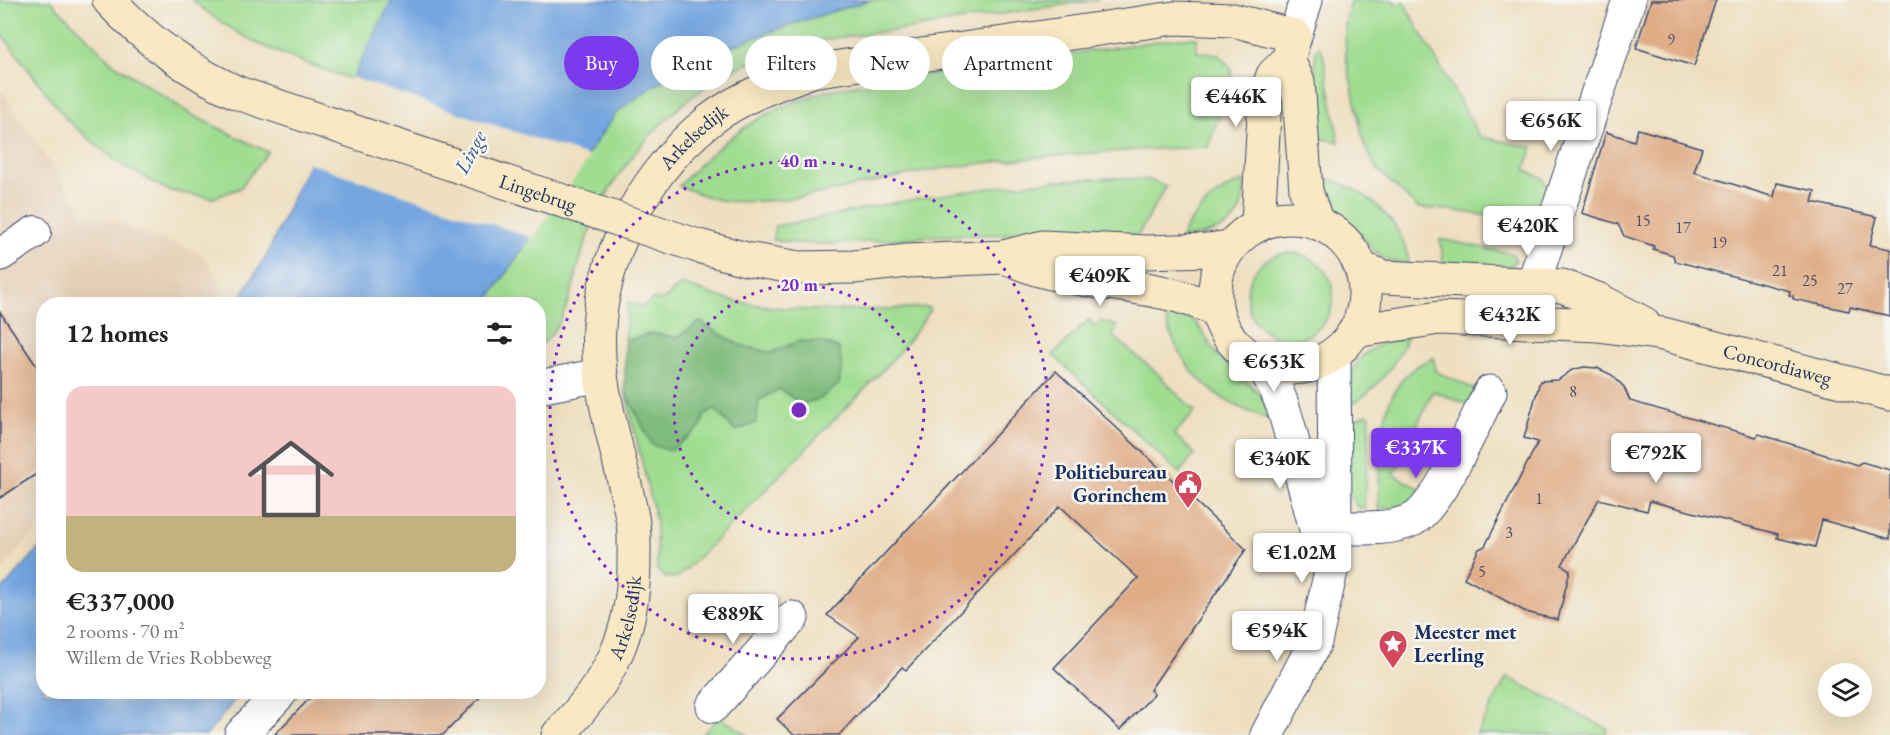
<!DOCTYPE html>
<meta charset="utf-8">
<style>
body{margin:0;font-family:"EB Garamond",serif;background:#f2f2f2;color:#222;height:100vh;display:flex;flex-direction:column;font-size:22px;white-space:nowrap}
*{box-sizing:border-box;margin:0}
p{font-size:20px;color:#767676}
.icon{flex:none;width:33px;height:33px;fill:none;stroke:currentColor;stroke-width:2;stroke-linecap:round;stroke-linejoin:round}
.map{position:relative;flex:1;overflow:hidden}
.panel{position:absolute;left:36px;top:297px;width:510px;height:402px;display:flex;flex-direction:column;background:#fff;border-radius:24px;box-shadow:0 6px 24px #0002}
.panel>*{flex:none}
.top-card{position:absolute;left:564px;top:36px;width:570px;height:54px;display:flex;gap:12px}
.fabs{position:absolute;left:1818px;top:663px;display:grid;gap:12px}
.fabs a{display:grid;place-items:center;width:54px;height:54px;border-radius:50%;background:#fff;box-shadow:0 6px 24px #0002;font-size:30px}
.price{position:absolute;translate:-50% -51px;padding:0 14px;border-radius:6px;background:#fff;color:#222;font-size:20px;line-height:39px;filter:drop-shadow(0 2px 3px #0008)}
.price::after{content:'';position:absolute;left:50%;top:36px;width:18px;height:14px;margin-left:-9px;background:inherit;clip-path:polygon(0 0,100% 0,50% 100%)}
.price.on{background:#7c3aed;color:#fff}
ul{padding:0;list-style:none}
li{display:grid;align-content:center;gap:12px;height:318px;padding:0 30px}
li+li{border-top:2px solid #e0e0e0}
li span{display:grid;place-items:center;height:186px;border-radius:18px;color:#555}
li>.icon{margin-inline-start:auto}
span .icon{width:108px;height:108px;fill:#fffc;stroke-width:1}
li b{font-size:26px}
h2{display:flex;justify-content:space-between;align-items:center;height:72px;padding:0 30px;font-size:26px}
.tag{padding:0 21px;border-radius:27px;background:#fff;box-shadow:0 6px 24px #0002;font-size:21px;line-height:54px}
.tag.on{background:#7c3aed;color:#fff}
.map>svg:first-child{display:block}
</style>
<div class="map">
<svg width="1890" height="735" viewBox="0 0 1890 735">
<rect width="100%" height="100%" fill="#f6f6f2"/>
<filter id="ink" filterUnits="userSpaceOnUse"><feTurbulence type="fractalNoise" baseFrequency=".0167" numOctaves="2"/><feDisplacementMap in="SourceGraphic" scale="12" xChannelSelector="R" yChannelSelector="G"/><feConvolveMatrix kernelMatrix="1 2 1 2 8 2 1 2 1" color-interpolation-filters="sRGB"/></filter>
<filter id="wash" filterUnits="userSpaceOnUse"><feTurbulence type="fractalNoise" baseFrequency=".008" numOctaves="4" result="noise"/><feDisplacementMap in="SourceGraphic" scale="24" xChannelSelector="R" yChannelSelector="G"/><feGaussianBlur stdDeviation="1.35" result="paint"/><feColorMatrix in="noise" values="0 0 0 0 0 0 0 0 0 0 0 0 0 0 0 0 0 1.4 0 .05"/><feComposite in="paint" operator="in"/></filter>
<g filter="url(#wash)">
<rect width="100%" height="100%" fill="#eedfc0"/>
<path fill="#e5d0b7" d="M0 89 83 212 201 253 219 278 220 304H44L43 523 0 571Z"/>
<g fill="#a0dd91" stroke="#5e8678" stroke-width="1.5">
<path d="M0 0H50L111 62 192 115 268 152 240 188 213 198 169 191 118 163 67 120 0 32Z"/>
<path d="M192 0H392L353 80C291 58 243 44 192 0Z"/>
<path d="M871 0H1098C1037 8 975 18 914 28 865 35 813 37 767 55 702 79 650 127 613 184 600 204 590 227 583 250 572 286 569 321 539 347L538 304H485L615 114C687 54 783 26 871 0Z"/>
<path d="M1350 0H1393L1397 5 1403 1 1480 137 1533 147 1525 170 1543 178 1548 190 1537 223 1449 210 1418 208 1377 169 1364 144 1346 58 1345 25Z"/>
<path d="M1179 38H1197V52L1218 54 1231 68 1232 80 1208 147C1122 150 1037 156 952 167 879 177 800 206 727 201 711 200 694 191 679 186 728 132 772 103 844 87Z"/>
<path d="M1319 47 1323 53 1339 142 1313 137 1312 104 1316 49Z"/>
<path d="M1118 178 1150 180 1166 187 1138 235C1071 233 1004 233 937 236 882 239 829 249 773 240L775 226C811 221 846 212 882 205 960 191 1039 179 1118 178Z"/>
<path d="M1321 178C1362 185 1403 220 1409 263 1399 263 1390 263 1382 257 1369 249 1364 236 1354 226 1341 213 1318 199 1321 178Z"/>
<path d="M1244 181C1246 228 1219 232 1180 239 1192 214 1217 189 1244 181Z"/>
<path d="M1440 239 1513 254 1516 260 1510 267 1488 268 1487 265 1480 264 1479 268 1444 266Z"/>
<circle cx="1290" cy="296" r="43"/>
<path d="M681 284C698 289 716 297 734 301 798 314 862 311 927 307L930 310C903 353 863 391 827 427 778 478 729 528 678 577L666 578 657 570 656 521 625 391 652 445 716 409 759 400 779 389 802 404 800 341 772 353 739 345 700 322 676 338 653 333 625 341 628 302 642 307 654 299 662 301Z"/>
<path d="M1165 308 1190 317 1198 325 1217 355 1261 395 1270 419C1226 406 1192 383 1173 339 1169 329 1164 319 1165 308Z"/>
<path d="M1089 319 1094 326 1100 321 1117 326 1113 336 1157 373 1195 412 1174 434 1195 454 1179 473 1053 355Z"/>
<path d="M1407 337C1395 368 1376 390 1348 407 1347 362 1363 345 1407 337Z"/>
<path d="M1434 358 1435 371 1478 391 1467 404 1433 391 1394 475 1420 489C1410 504 1397 509 1378 508 1382 456 1372 379 1434 358Z"/>
<path d="M1367 414 1370 416 1364 508H1359L1349 497 1344 424Z"/>
<path d="M1507 677 1608 729 1605 735 1477 734Z"/>
<path d="M719 717 748 735H702Z"/>
</g>
<path fill="#80bc7b" stroke="#4e766c" stroke-width="1.5" d="M700 322 739 345 771 353 799 341 820 342 839 348 842 366 839 384 820 399 802 404 779 389 759 400 756 423 735 431 715 409 705 414 701 427 670 451 652 445 625 391V341L653 333 676 338Z"/>
<g fill="#75a6e0" stroke="#486a9f" stroke-width="1.5">
<path d="M392 0H871C783 26 687 54 615 114L485 304H236L267 255 297 187Z"/>
<path d="M43 544 44 692H241L207 735H0V592Z"/>
</g>
<path fill="#eedfc0" d="M351 77 590 157 533 238 306 162Z"/>
<g id="blocks">
<g fill="#dfac85">
<path d="M1651 0H1716L1694 66 1636 48Z"/>
<path d="M1638 129 1702 148 1694 172 1774 197 1777 183 1815 191 1812 202 1877 217 1870 245 1890 249V316L1850 307 1849 311 1793 299V296L1789 295 1790 291 1675 261 1673 255 1653 249 1654 246 1624 236 1618 224 1582 213 1606 132 1634 141Z"/>
<path d="M0 312 44 377V469L0 498Z"/>
<path d="M1584 367 1597 368 1612 375 1624 387 1630 401 1756 437 1759 434 1857 465 1862 462 1890 470V539L1822 520 1815 547 1777 538 1778 534 1650 501 1647 511 1599 499 1562 565 1570 570 1558 620 1526 612 1464 578 1479 549 1485 546 1538 442 1524 438 1540 381 1558 380 1572 370Z"/>
<path d="M1056 371 1246 549 1150 690 1154 694 1120 730 1054 668 1138 578 1060 506 906 670 902 667 839 735H794L777 719 859 637 827 615Z"/>
<path d="M316 692H485L443 735H274Z"/>
</g>
</g>
</g>
<g filter="url(#ink)">
<use href="#blocks" fill-opacity="0" stroke="#3b496d" stroke-width="1.5"/>
<g fill="none" stroke-linecap="round" stroke-linejoin="round">
<g stroke="#3b496d" stroke-width="34">
<path id="pedestrian" d="M0 255 35 232"/>
</g>
<g stroke="#3b496d" stroke-width="35">
<g id="minor">
<path d="M1295 36 1306 0"/>
<path d="M1521 320 1629 0"/>
<path d="M1258 361C1282 388 1289 428 1298 463 1306 493 1315 521 1321 552"/>
<path d="M538 387 601 375"/>
<path d="M1316 527C1345 526 1384 533 1412 520 1438 508 1475 421 1490 392"/>
<path d="M713 706 792 618"/>
<path d="M241 735 281 692"/>
<path d="M1267 735 1315 642 1331 571 1335 513 1334 355"/>
</g>
</g>
<g stroke="#3b496d" stroke-width="35">
<g id="secondary">
<path d="M109 0C146 40 188 71 238 93"/>
<path d="M1288 60 1298 81 1306 191 1317 223"/>
<circle cx="1290" cy="293" r="75"/>
<path d="M698 246 746 259 799 268 854 267 907 261 1004 257 1043 247 1146 252 1208 250 1230 247"/>
<path d="M1004 257C1016 261 1030 268 1043 271 1100 286 1161 284 1216 310"/>
<path d="M1361 268 1384 277 1562 286 1597 299 1643 323"/>
<path id="s1" d="M1355 331 1439 318 1598 325 1663 334 1890 394"/>
<path id="s2" d="M558 735C609 682 635 634 634 558 634 545 635 530 632 517 623 470 608 424 601 376 587 281 636 178 710 120 740 97 776 84 812 71L1174 18 1233 20 1295 36 1288 60 1273 75 1265 96 1258 225"/>
</g>
</g>
<use href="#pedestrian" stroke="#fff" stroke-width="32"/>
<use href="#minor" stroke="#fff" stroke-width="33"/>
<use href="#secondary" stroke="#f8e8c3" stroke-width="33"/>
<g stroke="#3b496d" stroke-width="35" stroke-linecap="butt">
<g id="secondary-bridge">
<path id="s3" d="M238 93 698 246"/>
</g>
</g>
<use href="#secondary-bridge" stroke="#f8e8c3" stroke-width="33"/>
</g>
</g>
<g fill="none" stroke="#7b2cbf" stroke-width="3" stroke-dasharray="3 6">
<circle cx="799" cy="410" r="125"/>
<circle cx="799" cy="410" r="249"/>
</g>
<defs>
<g id="civic-pin" transform="scale(1.5)"><path d="M0 17L-7.5 6A9.5 9.5 0 1 1 7.5 6Z" fill="#d1495b" stroke="#f6f6f2"/><path d="M-.6-6.5H3V-4.5H.6V-3L4-1V1h2V6H-6V1h2V-1L-.6-3ZM-1.2 2.5V6h2.4V2.5Z" fill="#fff"/></g>
<g id="sight-pin" transform="scale(1.5)"><path d="M0 17L-7.5 6A9.5 9.5 0 1 1 7.5 6Z" fill="#d1495b" stroke="#f6f6f2"/><path d="M0-6L1.8-2.2L6-1.7L2.9 1.2L3.7 5.4L0 3.3L-3.7 5.4L-2.9 1.2L-6-1.7L-1.8-2.2Z" fill="#fff"/></g>
</defs>
<g fill-rule="evenodd">
<use href="#civic-pin" x="1188" y="484"/>
<use href="#sight-pin" x="1393" y="644"/>
</g>
<g text-anchor="middle" dominant-baseline="central" stroke-width="5" stroke-linejoin="round" paint-order="stroke">
<g font-size="16" fill="#4c4e68">
<text x="1671" y="39">9</text>
<text x="1643" y="220">15</text>
<text x="1683" y="227">17</text>
<text x="1719" y="242">19</text>
<text x="1780" y="270">21</text>
<text x="1810" y="280">25</text>
<text x="1845" y="288">27</text>
<text x="1573" y="391">8</text>
<text x="1539" y="498">1</text>
<text x="1509" y="532">3</text>
<text x="1482" y="571">5</text>
</g>
<g font-size="20" fill="#1b2f5e" stroke="#f6f6f2">
<text stroke="none"><textPath href="#s2" startOffset="651">Arkelsedijk</textPath></text>
<text stroke="none"><textPath href="#s3" startOffset="316">Lingebrug</textPath></text>
<text stroke="none"><textPath href="#s1" startOffset="428">Concordiaweg</textPath></text>
<text stroke="none"><textPath href="#s2" startOffset="138">Arkelsedijk</textPath></text>
</g>
<g font-size="20" font-weight="bold" fill="#1b2f5e" stroke="#f6f6f2" text-anchor="end">
<text x="1167" y="472">Politiebureau<tspan x="1167" dy="23">Gorinchem</tspan></text>
<text x="1414" y="632" text-anchor="start">Meester met<tspan x="1414" dy="23">Leerling</tspan></text>
</g>
<g font-size="21" font-style="italic" fill="#365385" stroke="#f6f6f2">
<text transform="translate(470 152) rotate(-62)">Linge</text>
</g>
</g>
<circle cx="799" cy="410" r="9" fill="#7b2cbf" stroke="#f6f6f2" stroke-width="3"/>
<g font-size="18" text-anchor="middle" font-weight="bold" fill="#7b2cbf" stroke="#f6f6f2" stroke-width="5" stroke-linejoin="round" paint-order="stroke">
<text x="799" y="167">40 m</text>
<text x="799" y="291">20 m</text>
</g>
</svg>
<div class="fabs">
<a><svg class="icon" aria-label="layers" viewBox="0 0 24 24"><path d="M12 4l9 5-9 5-9-5zM3 14l9 5 9-5"/></svg></a>
</div>
<b class="price" style="left:1236px;top:128px">€446K</b>
<b class="price" style="left:1551px;top:152px">€656K</b>
<b class="price" style="left:1528px;top:257px">€420K</b>
<b class="price" style="left:1100px;top:307px">€409K</b>
<b class="price" style="left:1510px;top:346px">€432K</b>
<b class="price" style="left:1274px;top:393px">€653K</b>
<b class="price on" style="left:1416px;top:479px">€337K</b>
<b class="price" style="left:1656px;top:484px">€792K</b>
<b class="price" style="left:1280px;top:490px">€340K</b>
<b class="price" style="left:1302px;top:584px">€1.02M</b>
<b class="price" style="left:733px;top:645px">€889K</b>
<b class="price" style="left:1277px;top:662px">€594K</b>
<div class="top-card">
<a class="tag on">Buy</a>
<a class="tag">Rent</a>
<a class="tag">Filters</a>
<a class="tag">New</a>
<a class="tag">Apartment</a>
</div>
<section class="panel">
<h2>12 homes<svg class="icon" aria-label="filters" viewBox="0 0 24 24"><path d="M4 7h16M4 17h16"/><circle cx="9" cy="7" r="2"/><circle cx="15" cy="17" r="2"/></svg></h2>
<ul>
<li><span style="background:linear-gradient(#f6c9c9 70%,#c2b280 0)"><svg class="icon" aria-label="home" viewBox="0 0 24 24"><path d="M3 11l9-7 9 7M6 9v11h12V9"/></svg></span><div><b>€337,000</b><p>2 rooms · 70 m²</p><p>Willem de Vries Robbeweg</p></div></li>
</ul>
</section>
</div>
